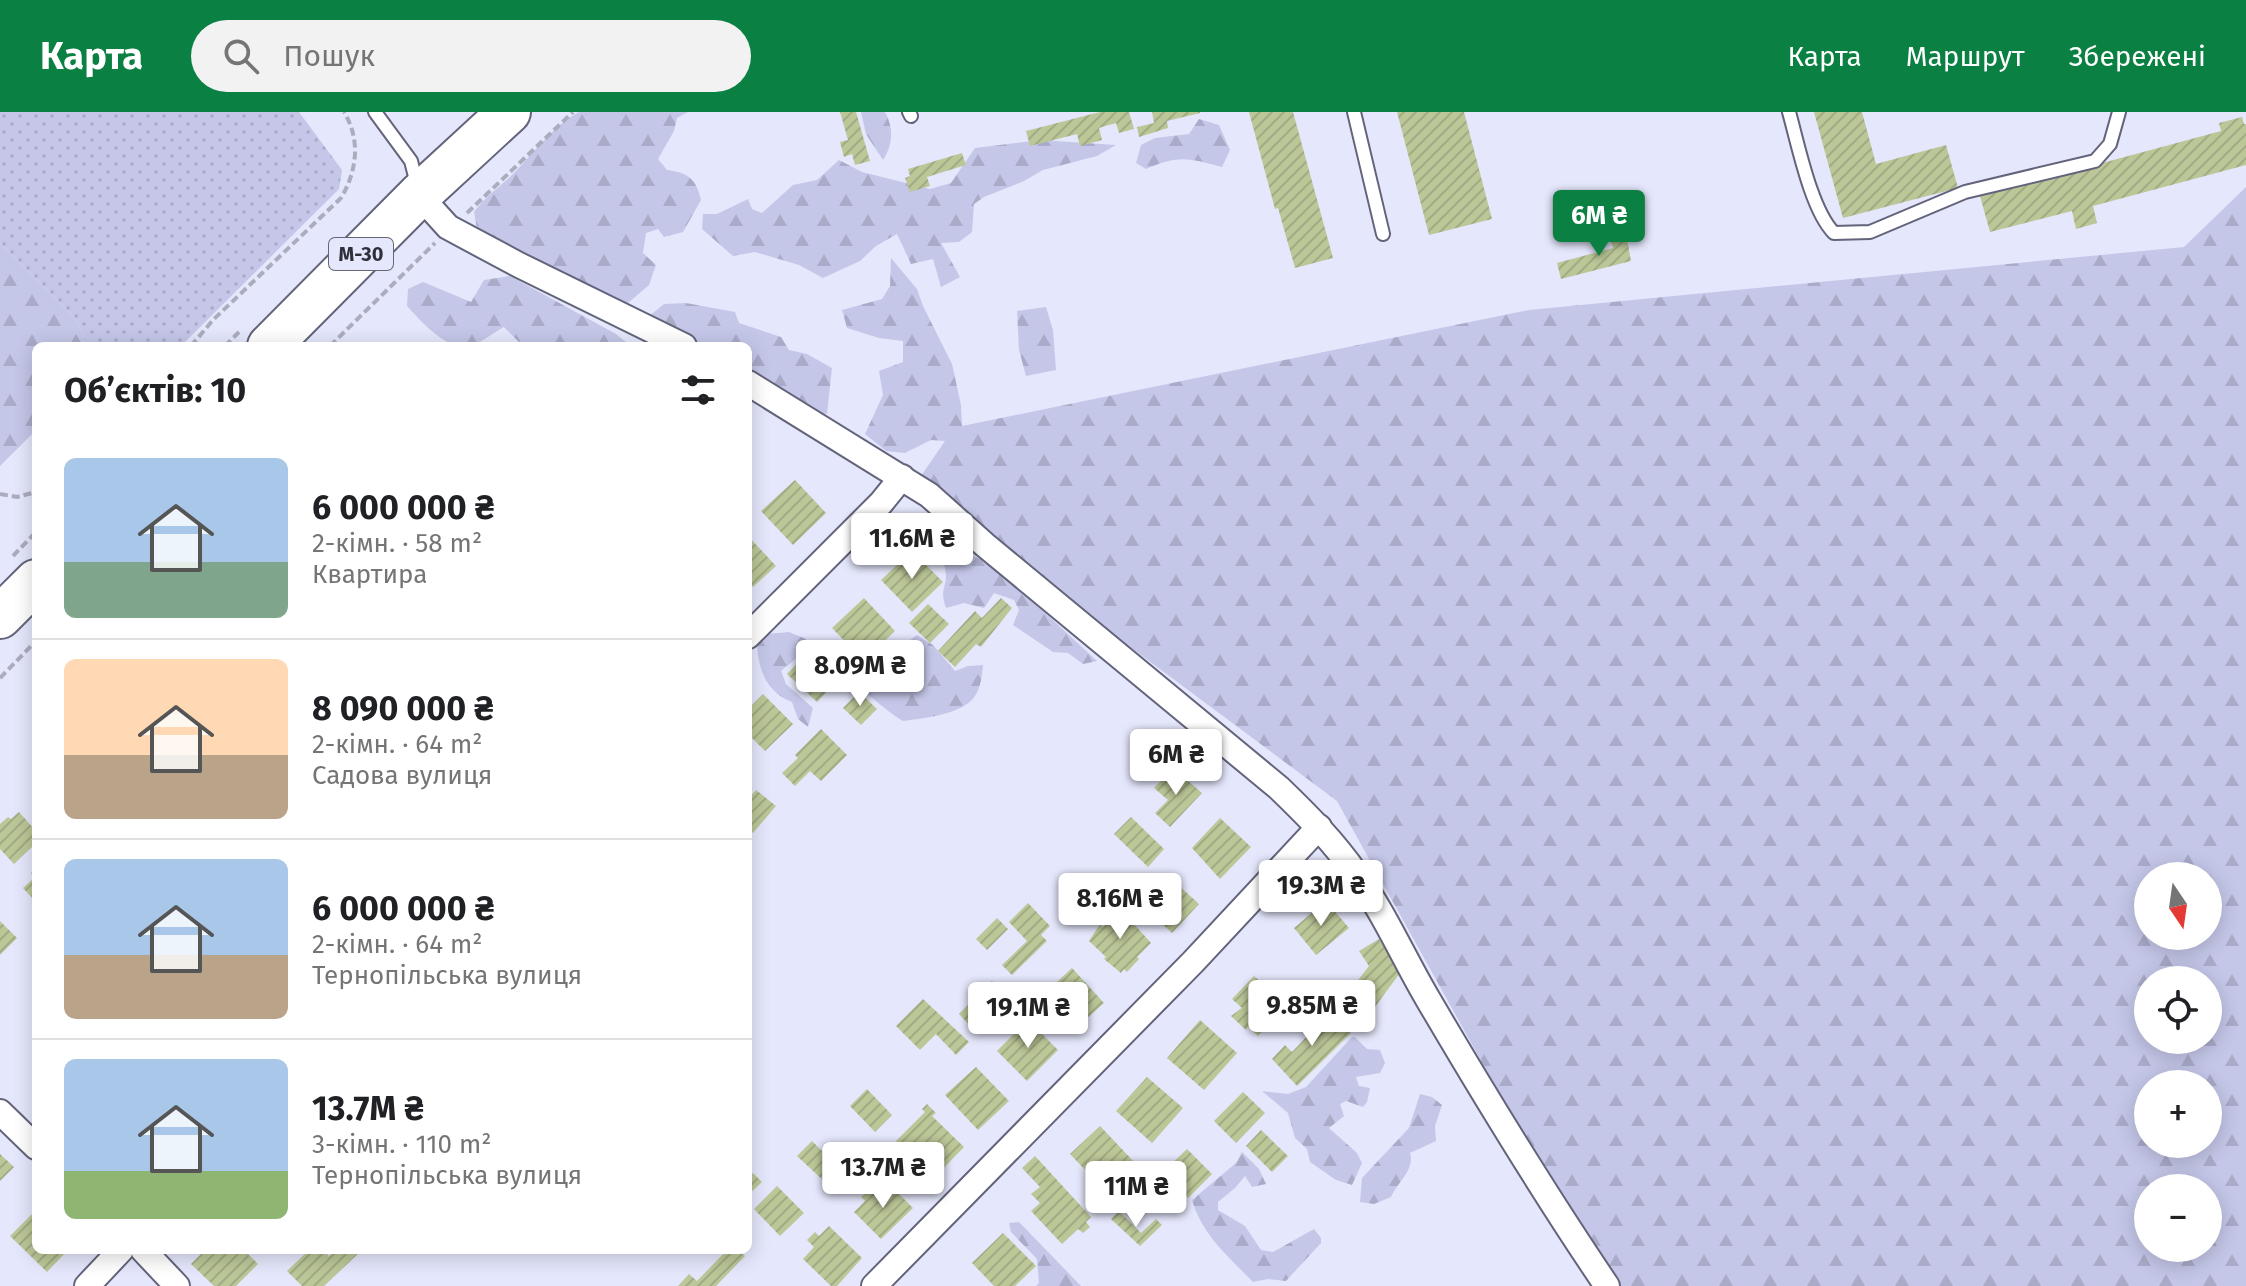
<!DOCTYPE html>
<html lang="uk">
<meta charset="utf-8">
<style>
body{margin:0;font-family:"Fira Sans",sans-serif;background:#f2f2f2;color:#202124;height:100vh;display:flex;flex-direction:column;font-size:30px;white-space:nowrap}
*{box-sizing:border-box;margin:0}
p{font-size:26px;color:#757577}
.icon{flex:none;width:44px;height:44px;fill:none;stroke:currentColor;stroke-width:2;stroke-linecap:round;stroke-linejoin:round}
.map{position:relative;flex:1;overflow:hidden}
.details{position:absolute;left:32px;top:230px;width:720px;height:912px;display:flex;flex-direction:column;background:#fff;border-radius:12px;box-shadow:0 4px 20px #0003}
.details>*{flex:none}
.needle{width:52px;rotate:167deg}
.tools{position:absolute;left:2134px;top:750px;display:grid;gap:16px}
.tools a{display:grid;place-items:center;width:88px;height:88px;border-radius:50%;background:#fff;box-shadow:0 4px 20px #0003;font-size:40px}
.price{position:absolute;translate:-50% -68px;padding:0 18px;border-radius:8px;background:#fff;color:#222;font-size:26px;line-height:52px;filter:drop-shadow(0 2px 4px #0008)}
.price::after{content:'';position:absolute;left:50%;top:48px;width:24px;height:18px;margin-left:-12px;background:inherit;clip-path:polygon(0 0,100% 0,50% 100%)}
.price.active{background:#0b8043;color:#fff}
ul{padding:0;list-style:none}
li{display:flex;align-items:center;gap:24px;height:200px;padding:0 32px}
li+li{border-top:2px solid #e0e0e0}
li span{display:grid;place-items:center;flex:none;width:224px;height:160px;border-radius:12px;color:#555}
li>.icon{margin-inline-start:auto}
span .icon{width:96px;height:96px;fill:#fffc;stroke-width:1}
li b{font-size:34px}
h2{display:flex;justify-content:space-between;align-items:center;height:96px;padding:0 32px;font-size:34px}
header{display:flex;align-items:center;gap:48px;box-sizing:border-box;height:112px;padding:0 40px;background:#0b8043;color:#fff}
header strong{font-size:38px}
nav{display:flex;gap:44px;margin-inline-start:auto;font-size:28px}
.search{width:560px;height:72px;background:#f2f2f2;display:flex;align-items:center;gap:20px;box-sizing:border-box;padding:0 28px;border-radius:44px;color:#757577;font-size:30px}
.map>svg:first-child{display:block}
</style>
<header>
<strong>Карта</strong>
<div class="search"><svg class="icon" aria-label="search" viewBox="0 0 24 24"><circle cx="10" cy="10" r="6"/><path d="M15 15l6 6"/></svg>Пошук</div>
<nav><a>Карта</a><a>Маршрут</a><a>Збережені</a></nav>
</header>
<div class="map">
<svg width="2246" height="1174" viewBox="0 0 2246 1174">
<defs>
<pattern id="forest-firs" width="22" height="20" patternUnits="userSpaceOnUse" patternTransform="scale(2)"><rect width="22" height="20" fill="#c5c7e9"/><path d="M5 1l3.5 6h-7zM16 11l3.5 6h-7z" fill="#aaabc9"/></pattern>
<pattern id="garden-dots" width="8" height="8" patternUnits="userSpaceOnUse" patternTransform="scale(2)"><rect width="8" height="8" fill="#c5c7e9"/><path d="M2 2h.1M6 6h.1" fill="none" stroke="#aaabc9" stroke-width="1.8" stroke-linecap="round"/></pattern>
<pattern id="building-hatch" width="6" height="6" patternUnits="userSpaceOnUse" patternTransform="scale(2)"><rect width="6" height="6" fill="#bcc798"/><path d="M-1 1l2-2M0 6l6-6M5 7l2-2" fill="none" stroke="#a2ab84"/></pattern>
</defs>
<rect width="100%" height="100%" fill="#e5e7fc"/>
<g fill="url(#forest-firs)" fill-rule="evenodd">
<path d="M579 0H688L677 6 674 19 658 47 667 58C688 61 696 66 701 88L683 120 664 125 658 117 646 121 643 141 656 153 649 173 621 197 479 128 474 100C486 84 501 74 515 60 536 38 552 15 579 0Z"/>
<path d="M861 0H885C894 16 893 33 883 48L866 22Z"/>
<path d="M1199 7 1219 13 1230 38 1222 55C1187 46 1179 43 1146 57L1136 51 1141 33 1155 26 1189 22Z"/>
<path d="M1040 28 1116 33 1097 44 1043 58 1024 69 984 85 974 92 972 120 959 130 941 131 960 165 941 175 933 147 911 152 897 122 876 134 860 149 823 166 799 153 755 140 733 144 702 117 703 102H717L748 87 752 97 762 101 793 73 817 68 839 48 862 60 930 77 951 71 975 36Z"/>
<path d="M2246 75V1174H1617L1557 1086 1337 689 914 374 945 329 931 328 905 341 886 339 865 322 883 283 879 259 903 250V229L879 226 847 216 842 198 882 187 890 174 891 146 917 177 923 194 952 252 961 293 962 314 1529 198 2184 135ZM2148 764H2208V824H2148ZM2148 868H2208V928H2148ZM2148 972H2208V1032H2148ZM2148 1076H2208V1136H2148Z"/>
<path d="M0 131 75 206 88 234H36V318L0 354Z"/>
<path d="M510 164 616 222 631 234H523L504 215C494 220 481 231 471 234 447 240 421 209 407 194L408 177 423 170 471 190 484 168Z"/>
<path d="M686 191 735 200 739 211 781 225 789 238 807 242 832 256 827 302 808 301 748 271V234H675L648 205 664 192Z"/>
<path d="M1046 195 1053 218 1056 258 1026 264 1019 238 1017 199Z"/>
<path d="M902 401H913L928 407 954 428 959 437 980 447 996 450 1016 466 1029 486 1097 549 1083 552 1068 541 1053 540 1013 513 1019 498 1014 488 994 481 984 496 964 491 946 496C940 479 945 479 946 464 947 437 912 436 894 437L890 432 886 406Z"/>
<path d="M789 520 806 527C807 541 791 550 781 559L786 572 813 596 808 615 798 607 792 590C766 580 758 557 757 531L767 522Z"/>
<path d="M917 523 933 533 955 559 968 554 983 553C982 563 981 575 975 584 962 603 924 606 903 609 884 598 871 583 853 571L860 563 879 554 894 558 912 568 922 560 923 545 904 538 906 531Z"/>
<path d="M1352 925H1355L1367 937 1380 938 1385 951 1380 961 1356 965 1359 974 1370 976 1367 990 1363 995 1346 989 1340 992 1344 1004 1329 1016 1357 1041 1362 1051 1352 1073 1336 1068 1310 1050 1307 1037 1295 1026 1288 1001 1262 979 1288 982 1306 975Z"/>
<path d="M1420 982 1432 985 1442 993 1435 1014 1436 1029 1410 1041C1415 1058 1398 1069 1391 1085L1374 1092 1360 1090 1362 1066 1409 1016Z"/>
<path d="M1242 1040 1259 1057 1266 1072 1252 1075 1245 1064 1235 1076 1218 1090V1098L1245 1114 1261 1138 1273 1140 1314 1117 1321 1126V1131L1286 1169 1268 1167 1253 1170C1229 1145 1202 1123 1192 1088L1236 1051Z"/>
<path d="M1019 1110 1081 1174H1036L1039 1171 1037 1147 1011 1120 1009 1111Z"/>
</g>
<path fill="url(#garden-dots)" d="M0 0H299L342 58 339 77 181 234H88L75 206 0 131Z"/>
<g fill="url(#building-hatch)">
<path d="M840 0H856L870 49 855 53 852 42 844 45 840 30 848 28Z"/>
<path d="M1100 0H1129L1134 17 1119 21 1116 11 1099 16 1102 28 1080 34 1077 22 1030 34 1026 19Z"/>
<path d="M1152 0H1200V1L1167 9 1168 16 1139 25 1137 15 1154 11Z"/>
<path d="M1249 0H1293L1333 146 1295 156 1278 96 1275 97Z"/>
<path d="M1397 0H1464L1492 107 1429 123Z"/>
<path d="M1814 0H1862L1876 52 1946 33 1958 76 1843 106Z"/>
<path d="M2242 5 2244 12H2246V53L2093 94 2097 111 2076 117 2072 99 1990 120 1980 84 2221 19 2219 11Z"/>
<path d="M962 41 966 53 927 65 930 74 910 80 905 66 910 64 908 57Z"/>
<path d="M1625 116 1631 149 1561 167 1557 151 1613 136 1609 121Z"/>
<path d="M795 368 826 401 793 433 761 399Z"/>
<path d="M748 424 776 454 753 475 748 470Z"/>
<path d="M912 439 943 470 912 500 881 468Z"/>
<path d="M864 486 895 519 864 549 832 516Z"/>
<path d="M1001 486 1012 496 981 535 976 532 955 555 938 539 975 499 982 506Z"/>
<path d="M928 492 949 512 930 531 909 511Z"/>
<path d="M812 536 842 564 817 590 787 562Z"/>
<path d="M910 540 920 551 907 564 896 553Z"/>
<path d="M859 580 877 597 861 613 843 596Z"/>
<path d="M763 582 793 612 765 639 748 622V597Z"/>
<path d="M821 617 847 643 821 669 810 659 795 674 782 661 798 646 795 643Z"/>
<path d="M1173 656 1202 681 1170 715 1155 701 1168 688 1154 676Z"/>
<path d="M756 678 776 694 753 721 748 716V687Z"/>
<path d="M19 700 36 719V731L14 752 0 737V712L8 705 11 707Z"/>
<path d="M1131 705 1164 737 1148 755 1114 722Z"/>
<path d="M1220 706 1251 735 1220 767 1192 736Z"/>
<path d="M36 757V790L23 776 35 765 31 761Z"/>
<path d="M1165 761 1199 792 1172 821 1138 789Z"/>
<path d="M1326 789 1349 816 1316 843 1294 816Z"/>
<path d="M1028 791 1050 814 1041 823 1047 829 1012 863 1002 853 1027 829 1009 810Z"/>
<path d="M1117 793 1151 831 1137 845 1139 847 1127 860 1124 857 1121 861 1104 847 1106 845 1089 829 1100 812 1103 815 1115 803 1112 799Z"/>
<path d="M997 806 1008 817 987 838 976 827Z"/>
<path d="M0 809 17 826 0 843Z"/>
<path d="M1379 827 1400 861 1366 907 1342 889 1369 854 1359 839Z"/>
<path d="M1072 856 1104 891 1075 917 1043 883Z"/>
<path d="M1254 864 1282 889 1274 898 1278 902 1258 924 1248 915 1246 918 1231 904 1242 896 1232 887Z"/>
<path d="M992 869 1006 882 972 916 959 902Z"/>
<path d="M923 887 969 930 956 943 936 922 920 938 896 914Z"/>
<path d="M1326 897 1351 921 1297 974 1272 947 1285 933 1292 940 1316 915 1312 911Z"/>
<path d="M1028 908 1058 938 1027 969 997 939Z"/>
<path d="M1200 908 1237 941 1204 978 1167 946Z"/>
<path d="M976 955 1009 989 978 1018 945 983Z"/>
<path d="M1147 965 1183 996 1152 1031 1116 999Z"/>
<path d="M867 977 892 1003 875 1020 850 994Z"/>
<path d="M1243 980 1265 1001 1236 1031 1214 1009Z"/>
<path d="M927 992 936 1001 932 1004 964 1035 934 1066 896 1029 925 1000 922 997Z"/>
<path d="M1100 1014 1136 1052 1106 1080 1070 1042Z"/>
<path d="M1261 1018 1288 1044 1272 1060 1246 1034Z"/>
<path d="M812 1029 841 1058 827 1072 797 1044Z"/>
<path d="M1187 1037 1212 1062 1188 1086 1163 1060Z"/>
<path d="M0 1042 14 1055 0 1069Z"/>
<path d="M1035 1044 1091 1105 1086 1110 1090 1115 1083 1121 1078 1117 1062 1132 1031 1099 1040 1091 1031 1082 1040 1075 1022 1056Z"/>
<path d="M753 1061 762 1070 748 1083V1066Z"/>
<path d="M888 1071 913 1096 881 1127 854 1100 865 1089 861 1085 871 1076 876 1083Z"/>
<path d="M777 1074 804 1101 780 1124 754 1097Z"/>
<path d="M36 1098V1138H68L47 1160 10 1124Z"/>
<path d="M1119 1099 1141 1121 1156 1107 1162 1113 1140 1134 1111 1107Z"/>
<path d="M829 1114 862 1146 837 1174H831L803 1147 814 1135 807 1128 815 1120 819 1124Z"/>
<path d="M1003 1121 1036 1154 1015 1174H994L972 1151Z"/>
<path d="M205 1138H244L258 1152 236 1174H214L191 1152Z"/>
<path d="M309 1138H323L329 1144 334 1138 360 1140 324 1174H302L287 1159Z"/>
<path d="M727 1138H739L745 1144 716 1174H678L689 1162 697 1169Z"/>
</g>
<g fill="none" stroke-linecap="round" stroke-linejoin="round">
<g stroke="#63647b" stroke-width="16">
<g id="service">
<path d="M375 0 411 49 417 72"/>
<path d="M909 0 911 4"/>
<path d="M1354 0 1383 122"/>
<path d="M1789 0C1798 32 1811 98 1834 121L1870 120 1965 80 2095 49 2110 32 2119 0"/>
</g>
</g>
<g stroke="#63647b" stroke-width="28">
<g id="minor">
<path d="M419 83 448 115 519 153 684 234"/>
<path d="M748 271 929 383 985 433 1279 676C1307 703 1334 730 1356 762 1385 802 1404 847 1429 889 1486 986 1544 1081 1607 1174"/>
<path d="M748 524 881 391 902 365"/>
<path d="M0 1000 36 1035"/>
<path d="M143 1138 177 1174"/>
<path d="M87 1174 121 1138"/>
<path d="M874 1174 1193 850 1319 715"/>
</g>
</g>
<g stroke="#63647b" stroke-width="46">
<g id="trunk">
<path d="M269 234 419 83 509 0"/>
<path d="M0 505 36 469"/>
</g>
</g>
<g stroke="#abacbe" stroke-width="4" stroke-dasharray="8 4" stroke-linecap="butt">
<path d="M467 101 573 0"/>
<path d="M191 234 213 208 341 86C357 59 361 28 344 0"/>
<path d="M225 234 239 220"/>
<path d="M330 234 435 131"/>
<path d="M0 382 17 385 36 380"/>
<path d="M13 444 36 420"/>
<path d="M0 566 36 529"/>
</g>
<use href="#service" stroke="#fff" stroke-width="12"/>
<use href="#minor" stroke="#fff" stroke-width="24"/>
<use href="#trunk" stroke="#fff" stroke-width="42"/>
</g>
<g text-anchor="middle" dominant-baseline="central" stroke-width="6" stroke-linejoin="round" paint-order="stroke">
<rect fill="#e5e7fc" stroke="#666775" stroke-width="2" x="329" y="126" width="64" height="32" rx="6"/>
<g font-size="20" font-weight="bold" fill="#30303b">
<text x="361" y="142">М-30</text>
</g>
</g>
</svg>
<div class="tools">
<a><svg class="needle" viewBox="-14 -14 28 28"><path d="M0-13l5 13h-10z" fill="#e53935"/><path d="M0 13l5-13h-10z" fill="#757577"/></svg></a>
<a><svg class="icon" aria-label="locate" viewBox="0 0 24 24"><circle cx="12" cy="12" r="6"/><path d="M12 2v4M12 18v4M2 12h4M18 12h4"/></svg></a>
<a>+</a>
<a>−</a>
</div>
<b class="price active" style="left:1599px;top:146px">6M ₴</b>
<b class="price" style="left:912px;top:469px">11.6M ₴</b>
<b class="price" style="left:860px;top:596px">8.09M ₴</b>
<b class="price" style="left:1176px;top:685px">6M ₴</b>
<b class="price" style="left:1321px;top:816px">19.3M ₴</b>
<b class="price" style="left:1120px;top:829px">8.16M ₴</b>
<b class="price" style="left:1312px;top:936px">9.85M ₴</b>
<b class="price" style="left:1028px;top:938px">19.1M ₴</b>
<b class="price" style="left:883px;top:1098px">13.7M ₴</b>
<b class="price" style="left:1136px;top:1117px">11M ₴</b>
<section class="details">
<h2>Об’єктів: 10<svg class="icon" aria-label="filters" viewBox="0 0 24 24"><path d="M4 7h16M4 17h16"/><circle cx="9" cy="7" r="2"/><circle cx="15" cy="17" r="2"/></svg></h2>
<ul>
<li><span style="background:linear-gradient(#a9c7e8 65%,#7fa58c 0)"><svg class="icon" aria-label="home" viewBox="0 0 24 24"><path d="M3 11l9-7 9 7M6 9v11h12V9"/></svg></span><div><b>6 000 000 ₴</b><p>2-кімн. · 58 m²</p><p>Квартира</p></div></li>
<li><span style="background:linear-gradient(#ffd9b3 60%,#b9a48a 0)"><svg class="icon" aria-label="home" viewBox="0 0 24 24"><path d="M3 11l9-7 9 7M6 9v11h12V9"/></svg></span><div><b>8 090 000 ₴</b><p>2-кімн. · 64 m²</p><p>Садова вулиця</p></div></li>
<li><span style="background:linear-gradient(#a9c7e8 60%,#b9a48a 0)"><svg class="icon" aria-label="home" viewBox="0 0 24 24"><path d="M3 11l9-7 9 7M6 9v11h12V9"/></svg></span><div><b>6 000 000 ₴</b><p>2-кімн. · 64 m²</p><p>Тернопільська вулиця</p></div></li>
<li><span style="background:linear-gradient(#a9c7e8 70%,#8fb573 0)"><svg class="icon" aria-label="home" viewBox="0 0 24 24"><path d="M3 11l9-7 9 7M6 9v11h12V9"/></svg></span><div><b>13.7M ₴</b><p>3-кімн. · 110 m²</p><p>Тернопільська вулиця</p></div></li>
</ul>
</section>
</div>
